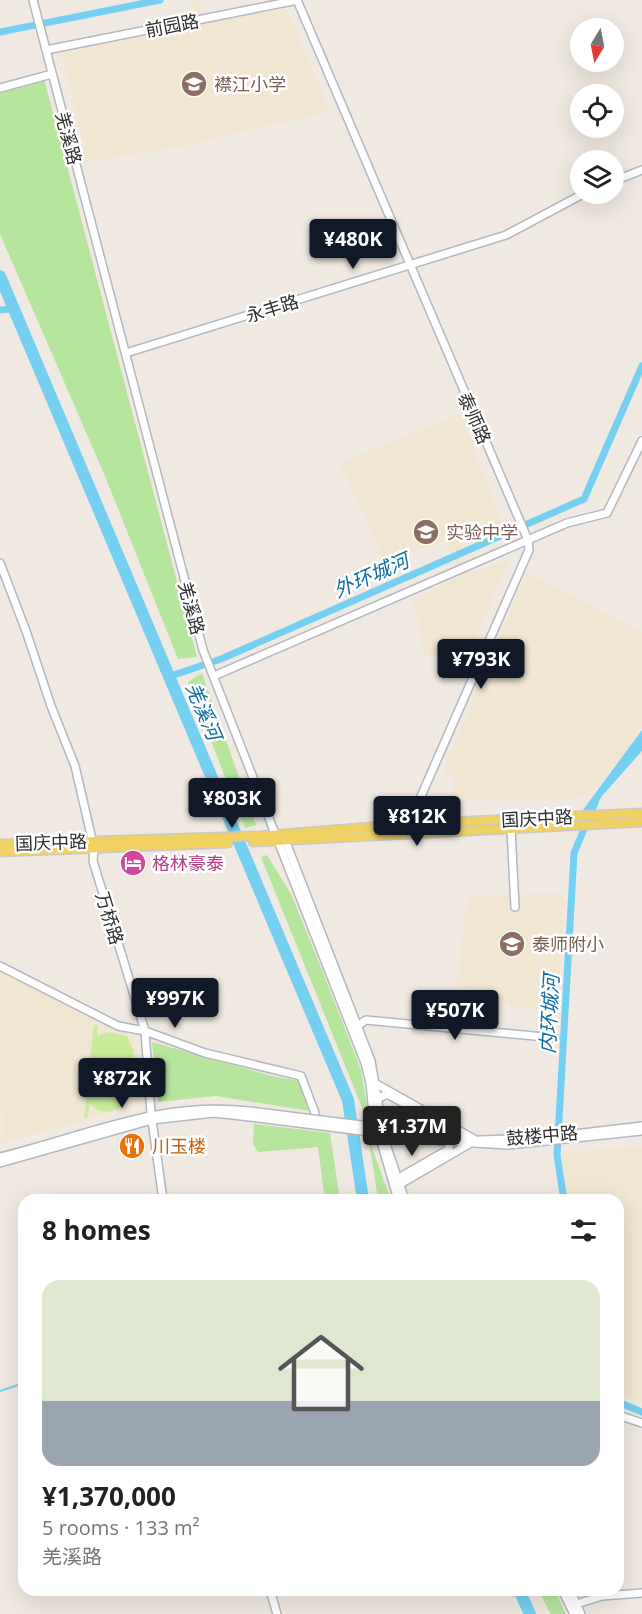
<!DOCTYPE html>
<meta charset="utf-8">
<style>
body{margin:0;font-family:"Open Sans","Noto Sans SC",sans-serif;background:#f2f2f2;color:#202124;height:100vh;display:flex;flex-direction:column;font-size:22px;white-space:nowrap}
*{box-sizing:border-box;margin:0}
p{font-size:20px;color:#757577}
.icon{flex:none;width:33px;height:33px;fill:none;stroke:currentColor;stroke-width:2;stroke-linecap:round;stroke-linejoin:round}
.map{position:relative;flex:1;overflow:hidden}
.details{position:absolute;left:18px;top:1194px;width:606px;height:402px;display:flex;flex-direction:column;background:#fff;border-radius:18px;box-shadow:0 6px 24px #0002}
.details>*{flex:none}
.needle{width:39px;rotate:190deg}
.controls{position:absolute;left:570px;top:18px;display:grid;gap:12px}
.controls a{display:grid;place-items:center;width:54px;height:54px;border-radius:50%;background:#fff;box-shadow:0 6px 24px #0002;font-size:30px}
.price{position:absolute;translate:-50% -51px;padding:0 14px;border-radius:6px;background:#111827;color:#fff;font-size:20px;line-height:39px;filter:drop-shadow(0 2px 3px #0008)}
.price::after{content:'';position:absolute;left:50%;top:36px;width:18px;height:14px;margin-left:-9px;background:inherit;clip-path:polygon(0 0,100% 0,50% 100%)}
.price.selected{background:#222;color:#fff}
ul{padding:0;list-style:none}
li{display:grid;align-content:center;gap:12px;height:318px;padding:0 24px}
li+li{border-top:2px solid #e0e0e0}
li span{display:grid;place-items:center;height:186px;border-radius:18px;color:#555}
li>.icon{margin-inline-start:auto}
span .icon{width:108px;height:108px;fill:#fffc;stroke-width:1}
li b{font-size:26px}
h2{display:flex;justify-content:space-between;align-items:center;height:72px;padding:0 24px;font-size:26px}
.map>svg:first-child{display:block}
</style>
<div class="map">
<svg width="642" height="1614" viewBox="0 0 642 1614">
<rect width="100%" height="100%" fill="#efe9e1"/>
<g fill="#f0e6d1">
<path d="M191 0H198L204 23 287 9 331 111 188 145 88 162 62 56 65 51 199 26Z"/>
<path d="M460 414 503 524 459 540 470 574 511 558 465 660 424 657 419 623 412 600 462 576 445 541 385 562 340 463Z"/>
<path d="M527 572 642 632V727L619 760 583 797 567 800 451 799 455 778 443 771Z"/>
<path d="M563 893 565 901 558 1000 547 1010 499 1004 496 995 456 986 468 897Z"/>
<path d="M0 970 110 1029 135 1036 142 1100 138 1105 2 1143Z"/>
<path d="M642 1146V1401L618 1395V1200H567L562 1153Z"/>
</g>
<g fill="#b6e59e">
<path d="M44 79 197 657 178 659 105 476 0 234V93Z"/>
<path d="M202 673 256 825 245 828 188 682Z"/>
<path d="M267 855 291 894 322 970 361 1070 367 1107 363 1110 261 857Z"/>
<path d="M152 1042 272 1076 299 1081 310 1111 216 1096 158 1102Z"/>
<path d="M254 1124 330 1133 340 1200H325L318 1147 258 1152 253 1144Z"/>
<path d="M369 1140 391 1200H378Z"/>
<path d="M538 1590H555L566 1614H551Z"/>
</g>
<path fill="#c9ec9a" d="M94 1025H98L97 1037 107 1032 127 1036 134 1052 126 1102C116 1113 100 1116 90 1103L87 1118H84Z"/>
<path fill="#75cff0" d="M642 730V751L602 796 594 810H583Z"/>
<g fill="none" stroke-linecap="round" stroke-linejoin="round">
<path stroke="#75cff0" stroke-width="2" d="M0 1391 24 1383"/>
<g stroke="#75cff0" stroke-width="7">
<path d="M0 32 160 0"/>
<path d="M0 310 14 309"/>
<path d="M168 677 221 659 584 499 642 366"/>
<path d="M564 1200 557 1155 574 853 595 803"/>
<path d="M618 1402 642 1412"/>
</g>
<g stroke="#75cff0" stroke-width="12">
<path d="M0 276 348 1100 363 1200"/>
<path d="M519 1590 530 1614"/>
</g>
<g stroke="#b4b7c1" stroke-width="10">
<g id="minor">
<path d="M33 0 203 650 365 1063 370 1083 373 1114 398 1200"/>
<path d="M297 0 528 540 529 550 404 835"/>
<path d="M46 50 298 0"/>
<path d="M0 88 52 74"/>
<path d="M614 181 642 170"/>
<path d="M126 353 506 235 583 194"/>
<path d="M0 563 26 631 51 706 75 766 94 848 93 861 145 1031 151 1113 163 1200"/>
<path d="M214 676 567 523 607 513 642 441"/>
<path d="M511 829 515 907"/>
<path d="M284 837 371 1061 384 1138 405 1200"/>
<path d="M0 966 118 1026 145 1031 205 1053 301 1076 315 1113"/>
<path d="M354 1028 366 1020 555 1038"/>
<path d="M373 1082 476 1140 397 1186"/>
<path d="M377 1099 387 1094 409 1106"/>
<path d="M441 1135 469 1139"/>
<path d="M549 1137 642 1126"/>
<path d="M480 1140 538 1138"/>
<path d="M441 1141 507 1145 642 1131"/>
<path d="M0 1157C87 1136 157 1101 249 1111"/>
<path d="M0 1163 152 1120 214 1113 250 1117"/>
<path d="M395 1180 449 1149V1139"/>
<path d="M618 1415 642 1423"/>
<path d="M270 1590 277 1614"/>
<path d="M562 1590 574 1614"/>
<path d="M570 1590 581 1614"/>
<path d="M570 1606 602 1596 642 1593"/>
</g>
</g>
<g stroke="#c9c9c9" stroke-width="11">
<g id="major">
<path d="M253 842 642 822"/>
<path d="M0 844 259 836 409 824 642 813"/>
<path d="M0 852 228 843"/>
</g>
</g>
<use href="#minor" stroke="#fff" stroke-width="7"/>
<use href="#major" stroke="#f2d163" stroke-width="8"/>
<g stroke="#b4b7c1" stroke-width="10" stroke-linecap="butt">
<g id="minor-bridge">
<path d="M249 1111 441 1135"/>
<path d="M250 1117 441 1141"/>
</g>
</g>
<use href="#minor-bridge" stroke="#fff" stroke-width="7"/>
</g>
<defs>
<g id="school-disc" transform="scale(1.35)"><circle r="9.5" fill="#8d6e63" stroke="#fff"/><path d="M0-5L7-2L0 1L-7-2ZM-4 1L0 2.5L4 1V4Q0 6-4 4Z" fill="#fff"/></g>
<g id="hotel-disc" transform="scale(1.35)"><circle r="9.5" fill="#d1479c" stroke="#fff"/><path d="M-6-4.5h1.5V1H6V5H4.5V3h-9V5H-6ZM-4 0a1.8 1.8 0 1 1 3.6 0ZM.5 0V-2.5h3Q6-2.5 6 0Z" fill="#fff"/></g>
<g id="restaurant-disc" transform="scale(1.35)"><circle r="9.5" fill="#e8710a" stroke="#fff"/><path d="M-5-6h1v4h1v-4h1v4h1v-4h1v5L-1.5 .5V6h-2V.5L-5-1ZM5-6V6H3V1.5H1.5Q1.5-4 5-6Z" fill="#fff"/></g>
</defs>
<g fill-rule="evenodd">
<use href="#school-disc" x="194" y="84"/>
<use href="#school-disc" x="426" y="532"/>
<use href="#hotel-disc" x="133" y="863"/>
<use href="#school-disc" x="512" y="944"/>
<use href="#restaurant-disc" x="132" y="1146"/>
</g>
<g text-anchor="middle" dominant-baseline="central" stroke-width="5" stroke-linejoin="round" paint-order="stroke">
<g font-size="18" fill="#2e2e2e" stroke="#fff">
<text transform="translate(172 25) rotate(-11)">前园路</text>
<text transform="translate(69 138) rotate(75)">羌溪路</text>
<text transform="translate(272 308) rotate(-17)">永丰路</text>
<text transform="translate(475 418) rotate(66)">泰师路</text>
<text transform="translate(192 608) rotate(75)">羌溪路</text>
<text transform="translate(537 818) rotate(-3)">国庆中路</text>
<text transform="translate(51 842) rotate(-2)">国庆中路</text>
<text transform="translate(110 918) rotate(73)">万桥路</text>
<text transform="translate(542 1135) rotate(-5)">鼓楼中路</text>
</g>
<g font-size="18" fill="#785e54" stroke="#fff" text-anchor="start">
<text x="214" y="84">襟江小学</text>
<text x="446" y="532">实验中学</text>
<text x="532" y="944">泰师附小</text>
</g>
<g font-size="18" fill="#b23c85" stroke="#fff" text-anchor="start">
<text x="152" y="863">格林豪泰</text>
</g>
<g font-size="18" fill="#c56008" stroke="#fff" text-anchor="start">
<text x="152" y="1146">川玉楼</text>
</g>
<g font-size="20" font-style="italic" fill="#0d6fa3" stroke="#fff">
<text transform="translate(371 575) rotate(-24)">外环城河</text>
<text transform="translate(204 711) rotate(67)">羌溪河</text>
<text transform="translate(549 1014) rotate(-87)">内环城河</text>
</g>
</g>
</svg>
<div class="controls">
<a><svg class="needle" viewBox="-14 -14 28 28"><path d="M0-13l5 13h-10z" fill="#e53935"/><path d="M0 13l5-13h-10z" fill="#757577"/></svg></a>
<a><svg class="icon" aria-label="locate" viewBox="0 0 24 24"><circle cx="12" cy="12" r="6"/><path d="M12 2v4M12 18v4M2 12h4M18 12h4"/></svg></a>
<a><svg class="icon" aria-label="layers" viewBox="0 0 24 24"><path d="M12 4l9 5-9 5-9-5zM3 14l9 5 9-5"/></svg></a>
</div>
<b class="price" style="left:353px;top:270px">¥480K</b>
<b class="price" style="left:481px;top:690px">¥793K</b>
<b class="price" style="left:232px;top:829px">¥803K</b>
<b class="price" style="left:417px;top:847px">¥812K</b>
<b class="price" style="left:175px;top:1029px">¥997K</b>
<b class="price" style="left:455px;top:1041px">¥507K</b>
<b class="price" style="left:122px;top:1109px">¥872K</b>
<b class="price selected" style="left:412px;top:1157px">¥1.37M</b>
<section class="details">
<h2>8 homes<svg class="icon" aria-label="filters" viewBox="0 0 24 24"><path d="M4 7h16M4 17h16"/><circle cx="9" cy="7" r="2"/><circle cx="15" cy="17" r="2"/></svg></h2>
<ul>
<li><span style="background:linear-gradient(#dfe7d0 65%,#9aa5b1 0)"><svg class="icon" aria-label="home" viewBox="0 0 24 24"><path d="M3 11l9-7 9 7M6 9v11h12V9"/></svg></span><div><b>¥1,370,000</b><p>5 rooms · 133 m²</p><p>羌溪路</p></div></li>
</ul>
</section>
</div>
